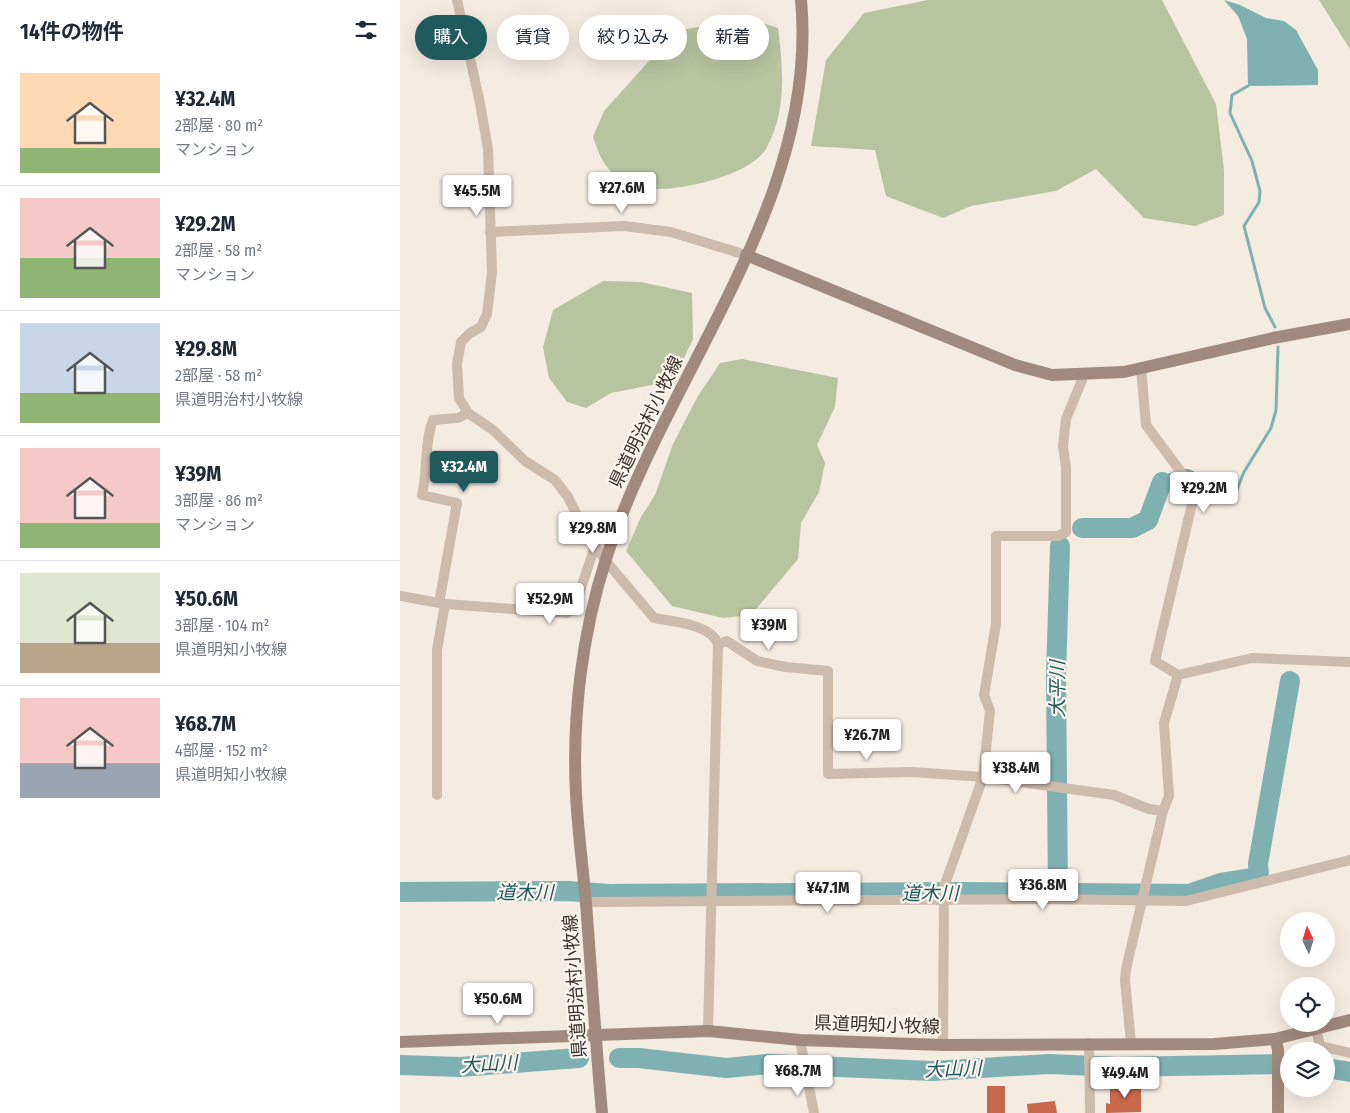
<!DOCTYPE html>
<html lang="ja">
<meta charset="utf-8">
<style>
body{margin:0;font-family:"Fira Sans Condensed","Noto Sans JP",sans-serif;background:#f6f6f7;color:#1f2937;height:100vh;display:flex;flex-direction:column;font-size:19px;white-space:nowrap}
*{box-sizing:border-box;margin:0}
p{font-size:16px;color:#747a83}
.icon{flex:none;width:28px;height:28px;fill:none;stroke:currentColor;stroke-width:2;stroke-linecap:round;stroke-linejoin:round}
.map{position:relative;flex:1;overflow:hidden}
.sheet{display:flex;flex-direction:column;background:#fff;width:400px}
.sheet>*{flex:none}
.top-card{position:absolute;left:15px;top:15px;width:475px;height:45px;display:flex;gap:10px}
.needle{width:32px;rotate:356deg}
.controls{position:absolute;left:880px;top:912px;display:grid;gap:10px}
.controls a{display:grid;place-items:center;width:55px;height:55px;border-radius:50%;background:#fff;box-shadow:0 5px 20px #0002;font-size:25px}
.price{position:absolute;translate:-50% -42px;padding:0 11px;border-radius:5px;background:#fff;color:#222;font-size:16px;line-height:32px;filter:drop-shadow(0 1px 2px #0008)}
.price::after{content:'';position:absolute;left:50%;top:30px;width:15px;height:11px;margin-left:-8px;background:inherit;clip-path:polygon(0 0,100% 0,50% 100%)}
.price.current{background:#1f5a5e;color:#fff}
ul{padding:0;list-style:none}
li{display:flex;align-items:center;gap:15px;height:125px;padding:0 20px}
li+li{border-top:1px solid #e0e1e3}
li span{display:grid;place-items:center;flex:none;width:140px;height:100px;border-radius:0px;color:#555}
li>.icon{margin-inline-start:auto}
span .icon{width:60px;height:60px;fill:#fffc;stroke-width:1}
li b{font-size:21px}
h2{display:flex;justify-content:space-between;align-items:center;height:60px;padding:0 20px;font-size:21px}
.tag{padding:0 18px;border-radius:22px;background:#fff;box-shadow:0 5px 20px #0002;font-size:18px;line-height:45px}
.tag.current{background:#1f5a5e;color:#fff}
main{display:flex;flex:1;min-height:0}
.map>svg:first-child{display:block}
</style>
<main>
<section class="sheet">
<h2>14件の物件<svg class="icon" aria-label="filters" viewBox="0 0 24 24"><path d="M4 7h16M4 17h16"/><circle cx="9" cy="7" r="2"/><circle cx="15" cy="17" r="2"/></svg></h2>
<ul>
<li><span style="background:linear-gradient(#ffd9b3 75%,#8fb573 0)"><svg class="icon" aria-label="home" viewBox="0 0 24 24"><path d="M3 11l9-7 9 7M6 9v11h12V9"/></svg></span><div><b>¥32.4M</b><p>2部屋 · 80 m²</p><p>マンション</p></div></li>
<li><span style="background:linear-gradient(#f6c9c9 60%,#8fb573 0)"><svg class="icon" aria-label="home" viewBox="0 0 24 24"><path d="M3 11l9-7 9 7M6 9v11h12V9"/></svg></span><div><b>¥29.2M</b><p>2部屋 · 58 m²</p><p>マンション</p></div></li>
<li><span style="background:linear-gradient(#c9d6e8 70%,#8fb573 0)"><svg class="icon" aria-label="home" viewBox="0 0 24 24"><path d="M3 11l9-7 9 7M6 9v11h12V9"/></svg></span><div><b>¥29.8M</b><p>2部屋 · 58 m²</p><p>県道明治村小牧線</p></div></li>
<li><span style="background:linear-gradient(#f6c9c9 75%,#8fb573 0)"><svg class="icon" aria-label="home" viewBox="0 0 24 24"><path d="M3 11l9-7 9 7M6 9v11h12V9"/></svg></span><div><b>¥39M</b><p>3部屋 · 86 m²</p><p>マンション</p></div></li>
<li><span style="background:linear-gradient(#dfe7d0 70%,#b9a48a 0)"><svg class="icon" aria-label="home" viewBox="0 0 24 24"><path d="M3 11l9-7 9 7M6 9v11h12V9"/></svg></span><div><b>¥50.6M</b><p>3部屋 · 104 m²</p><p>県道明知小牧線</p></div></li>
<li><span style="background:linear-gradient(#f6c9c9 65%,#9aa5b1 0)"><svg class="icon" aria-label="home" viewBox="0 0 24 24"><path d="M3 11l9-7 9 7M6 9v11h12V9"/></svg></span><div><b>¥68.7M</b><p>4部屋 · 152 m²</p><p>県道明知小牧線</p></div></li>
</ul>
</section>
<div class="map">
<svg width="950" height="1113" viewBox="0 0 950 1113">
<rect width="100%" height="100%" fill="#f4ebe1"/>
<g fill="#b8c4a0">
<path d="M528 0H762L816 104 824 170V215L795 226 744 218 696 169 656 191 571 206 543 218 486 196 475 150 411 146 426 60 464 13Z"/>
<path d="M919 0H950V49Z"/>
<path d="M348 18 378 28C383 68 387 110 367 147 354 174 288 189 260 189 247 189 224 181 213 173 202 165 198 150 193 137L204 111 276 31Z"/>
<path d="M203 281 241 282 292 293 293 339 273 381 211 393 186 408 167 402 149 378 143 347 153 310Z"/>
<path d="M342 359 438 378 435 407 417 445 425 463 419 492 401 523 398 559 351 615 323 618 272 606 226 551 241 517 255 495 273 444 298 396 320 363Z"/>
</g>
<path fill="#7fb0b2" d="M824 0 840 5 866 18 884 21 896 30 918 70V85L848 86 847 39 838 16Z"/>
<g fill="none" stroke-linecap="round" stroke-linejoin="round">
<g stroke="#7fb0b2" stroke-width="3">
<path d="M848 86 832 95 830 113 852 161 860 191 859 202 844 226 865 308 875 327"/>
<path d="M783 470 790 471 823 489"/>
<path d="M762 482 769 475 777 472"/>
<path d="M832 492H836L844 472 871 428 876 410 878 347"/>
</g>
<g stroke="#7fb0b2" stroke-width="20">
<path d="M682 528H732L748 520 762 482"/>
<path d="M0 892 168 891 209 894 563 892 789 894 821 883 859 877 858 864 890 681"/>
<path d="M658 893 656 675 660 546"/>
<path d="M219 1058H239L326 1068 368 1064 532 1071 649 1064 717 1067 889 1064"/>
<path d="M0 1065 60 1067 179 1058"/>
<path d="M926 1068 950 1072"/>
</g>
</g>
<g fill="#c8694b">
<path d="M741 1085V1112L706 1113V1103L710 1104V1086Z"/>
<rect x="587" y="1086" width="18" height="27"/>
<path d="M655 1101 657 1113H628L627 1104Z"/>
</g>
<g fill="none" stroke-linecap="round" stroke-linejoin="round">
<g stroke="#cdbbac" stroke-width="10">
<path d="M57 0 80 103 88 149 92 272 87 314 81 327 70 333 61 342 57 364 59 398 68 413 93 430 125 461 155 480 168 497 187 535 205 560 254 618C271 621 311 624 318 644L308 1031"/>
<path d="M90 232 224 226 271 232 346 255"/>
<path d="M741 368 746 425 795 491 755 661 778 675 852 658 950 662"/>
<path d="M0 596 45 604 167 613 174 609 195 546"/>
<path d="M39 603 57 503 22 495C28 471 24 444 33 420L58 418 68 413"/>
<path d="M318 644 327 641 357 661 386 667 428 671V774L512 772 583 777 714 795 749 809 763 811"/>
<path d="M37 795V650L45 604"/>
<path d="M186 902 647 899 786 901 950 860"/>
<path d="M916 1029 920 1046 950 1053"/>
<path d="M400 1040 414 1113"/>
<path d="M689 1043 690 1113"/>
<path d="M731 1043 725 980 726 969 763 811 769 796 764 723 778 675"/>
<path d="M543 1045 544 887 583 777 590 711 584 695 596 624V536H658L666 532V468L663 446 666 419 684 375"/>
</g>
<g stroke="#a18a7d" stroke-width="12">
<path d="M346 255 615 365 652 375 724 372 873 338 950 324"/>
<path d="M875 1039 878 1049V1113"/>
<path d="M0 1042 308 1031 400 1040 543 1045 814 1044 875 1039 950 1020"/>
<path d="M202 1113C196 1047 192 982 187 916 184 875 178 835 176 794 172 717 182 633 206 559 265 374 420 203 401 0"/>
</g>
</g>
<g text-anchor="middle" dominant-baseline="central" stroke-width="4.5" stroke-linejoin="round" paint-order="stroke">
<g font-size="18" fill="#3b302b" stroke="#fbf5ee">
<text transform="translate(246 422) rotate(-64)">県道明治村小牧線</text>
<text transform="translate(175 986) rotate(-94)">県道明治村小牧線</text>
<text transform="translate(477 1025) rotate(2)">県道明知小牧線</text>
</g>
<g font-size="19" font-style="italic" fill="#1f5a5e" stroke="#fbf5ee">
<text transform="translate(657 689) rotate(-90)">大平川</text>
<text x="125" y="892">道木川</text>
<text x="530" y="893">道木川</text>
<text transform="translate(89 1064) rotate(-3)">大山川</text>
<text transform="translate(553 1069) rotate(-2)">大山川</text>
</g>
</g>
</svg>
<div class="controls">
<a><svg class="needle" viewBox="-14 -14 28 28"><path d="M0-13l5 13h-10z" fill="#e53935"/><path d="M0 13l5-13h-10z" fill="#747a83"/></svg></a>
<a><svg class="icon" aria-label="locate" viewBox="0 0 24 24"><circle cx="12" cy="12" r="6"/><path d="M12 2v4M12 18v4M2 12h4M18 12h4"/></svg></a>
<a><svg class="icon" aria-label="layers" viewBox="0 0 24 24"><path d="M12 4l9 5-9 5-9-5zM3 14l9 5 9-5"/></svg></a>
</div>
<b class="price" style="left:222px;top:214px">¥27.6M</b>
<b class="price" style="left:77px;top:217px">¥45.5M</b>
<b class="price current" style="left:64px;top:493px">¥32.4M</b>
<b class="price" style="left:804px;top:514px">¥29.2M</b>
<b class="price" style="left:193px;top:554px">¥29.8M</b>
<b class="price" style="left:150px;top:625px">¥52.9M</b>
<b class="price" style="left:369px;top:651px">¥39M</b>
<b class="price" style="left:467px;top:761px">¥26.7M</b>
<b class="price" style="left:616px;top:794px">¥38.4M</b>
<b class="price" style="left:643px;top:911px">¥36.8M</b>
<b class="price" style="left:428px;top:914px">¥47.1M</b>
<b class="price" style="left:98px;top:1025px">¥50.6M</b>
<b class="price" style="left:398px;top:1097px">¥68.7M</b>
<b class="price" style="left:725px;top:1099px">¥49.4M</b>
<div class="top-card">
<a class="tag current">購入</a>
<a class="tag">賃貸</a>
<a class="tag">絞り込み</a>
<a class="tag">新着</a>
</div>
</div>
</main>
